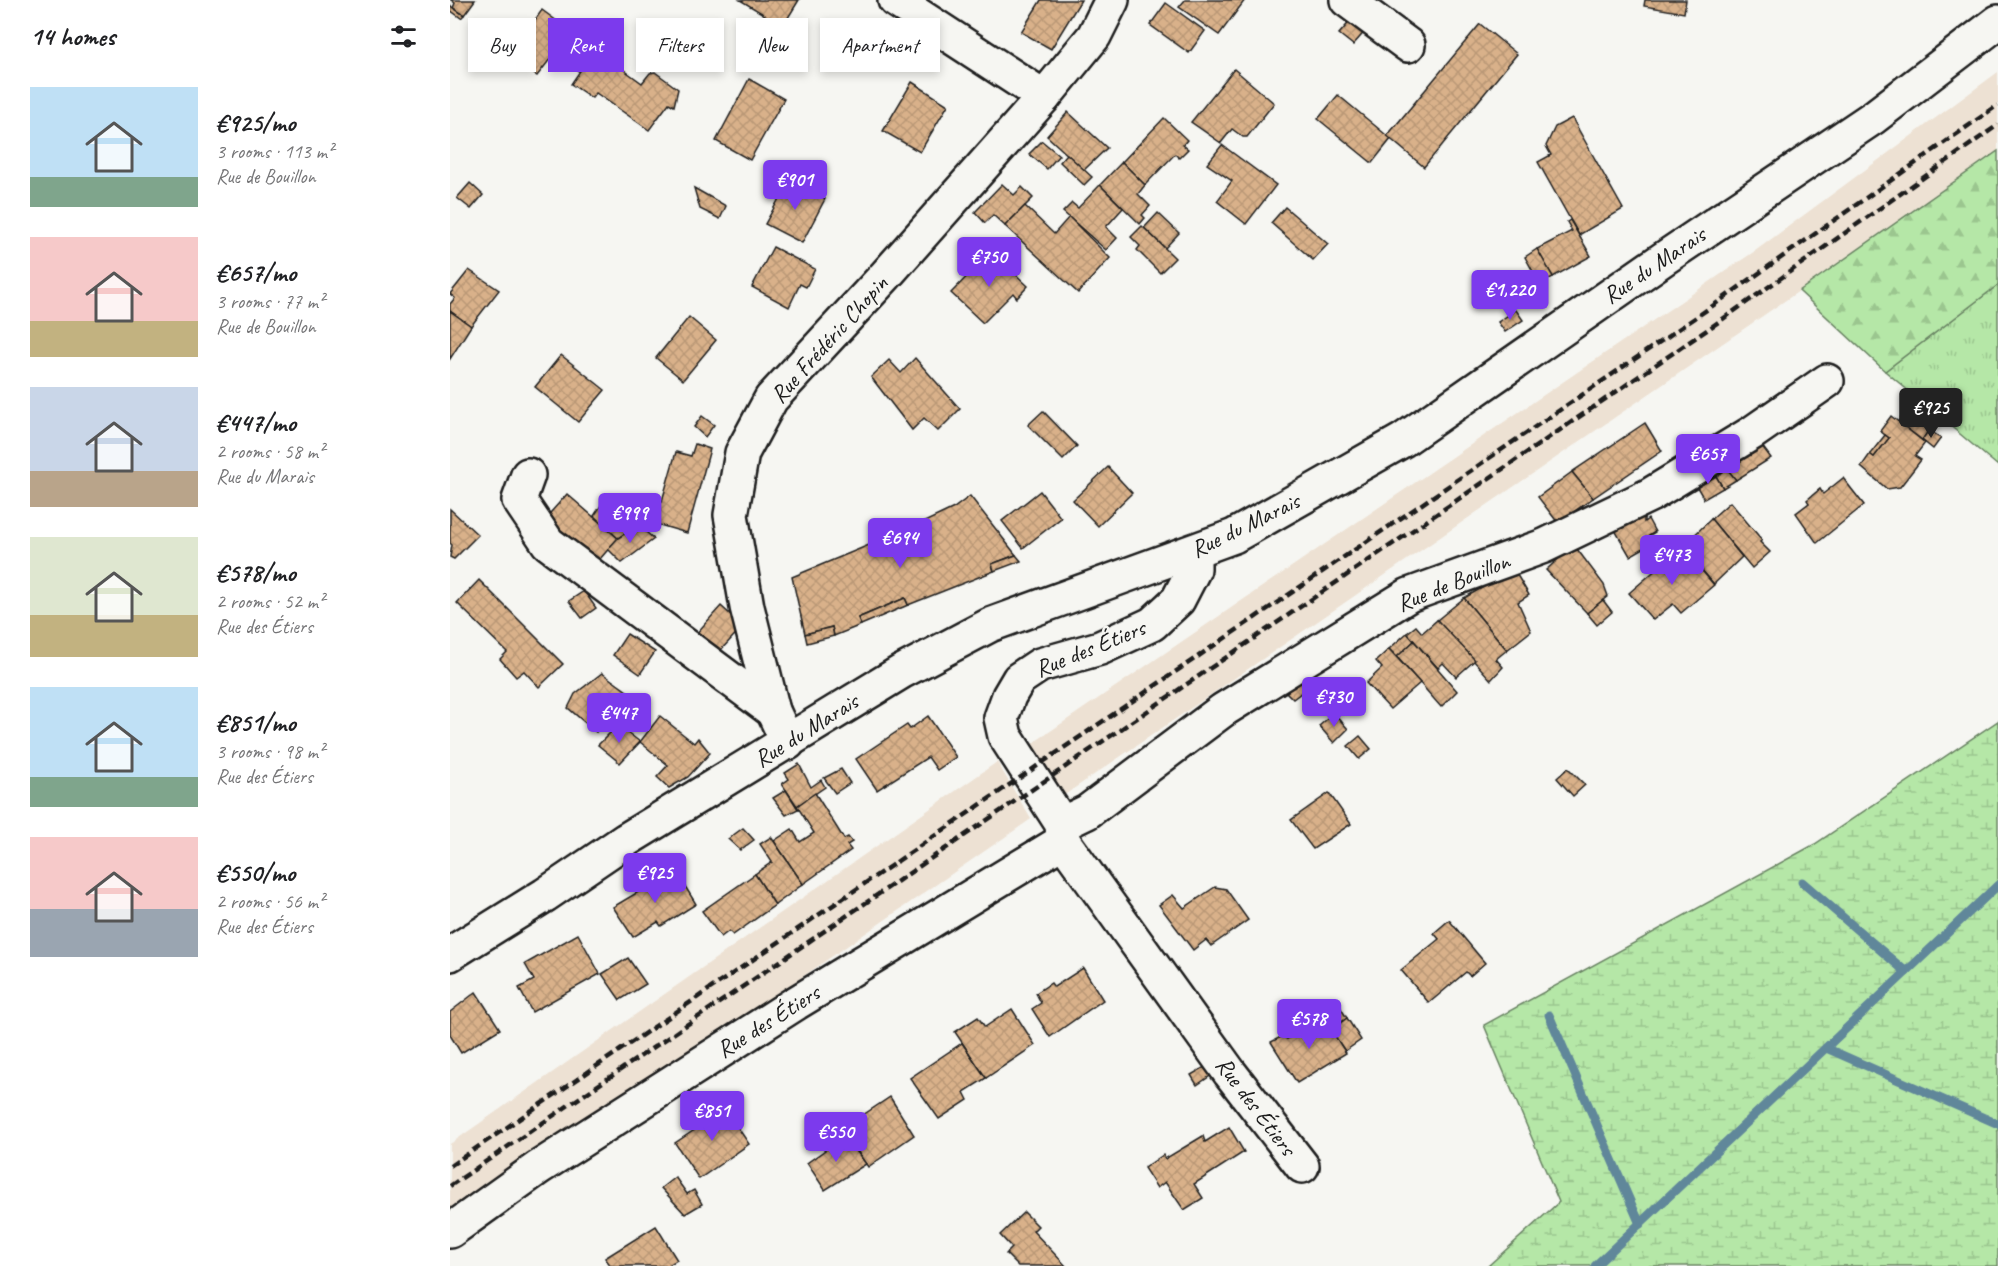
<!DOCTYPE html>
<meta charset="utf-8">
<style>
body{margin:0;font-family:Caveat,sans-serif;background:#f6f6f6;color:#202124;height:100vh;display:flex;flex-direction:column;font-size:22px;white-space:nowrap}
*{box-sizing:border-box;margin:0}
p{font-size:20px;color:#757577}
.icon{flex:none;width:33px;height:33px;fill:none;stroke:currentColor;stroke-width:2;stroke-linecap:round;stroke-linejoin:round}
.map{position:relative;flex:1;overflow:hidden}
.sheet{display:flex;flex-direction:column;background:#fff;width:450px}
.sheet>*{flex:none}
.banner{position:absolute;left:18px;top:18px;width:570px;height:54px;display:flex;gap:12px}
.price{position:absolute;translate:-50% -51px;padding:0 14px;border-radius:6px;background:#7c3aed;color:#fff;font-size:20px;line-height:39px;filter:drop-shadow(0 2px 3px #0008)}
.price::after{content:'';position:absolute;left:50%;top:36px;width:18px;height:14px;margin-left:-9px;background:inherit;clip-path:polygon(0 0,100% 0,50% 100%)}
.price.selected{background:#222;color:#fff}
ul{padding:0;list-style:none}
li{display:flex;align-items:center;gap:18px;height:150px;padding:0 30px}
li span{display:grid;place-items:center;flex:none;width:168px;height:120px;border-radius:0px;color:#555}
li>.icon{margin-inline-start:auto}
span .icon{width:72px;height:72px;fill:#fffc;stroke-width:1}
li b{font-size:26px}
h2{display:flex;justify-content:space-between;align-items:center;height:72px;padding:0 30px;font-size:26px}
.tag{padding:0 21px;border-radius:0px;background:#fff;box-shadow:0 3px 9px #0003;font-size:21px;line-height:54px}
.tag.selected{background:#7c3aed;color:#fff}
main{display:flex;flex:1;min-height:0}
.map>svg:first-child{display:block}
</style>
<main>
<section class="sheet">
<h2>14 homes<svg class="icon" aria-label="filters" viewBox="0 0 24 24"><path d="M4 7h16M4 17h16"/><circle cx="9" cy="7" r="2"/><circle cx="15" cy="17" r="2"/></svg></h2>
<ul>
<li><span style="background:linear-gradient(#bfe0f5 75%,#7fa58c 0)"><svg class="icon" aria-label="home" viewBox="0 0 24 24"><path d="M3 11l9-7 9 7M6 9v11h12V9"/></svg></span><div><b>€925/mo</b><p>3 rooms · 113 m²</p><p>Rue de Bouillon</p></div></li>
<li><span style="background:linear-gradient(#f6c9c9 70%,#c2b280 0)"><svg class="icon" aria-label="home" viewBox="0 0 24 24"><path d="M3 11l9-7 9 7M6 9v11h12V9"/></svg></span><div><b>€657/mo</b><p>3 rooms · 77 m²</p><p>Rue de Bouillon</p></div></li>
<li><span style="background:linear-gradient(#c9d6e8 70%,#b9a48a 0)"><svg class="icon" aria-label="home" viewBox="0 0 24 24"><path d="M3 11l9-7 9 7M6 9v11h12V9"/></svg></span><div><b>€447/mo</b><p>2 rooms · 58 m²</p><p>Rue du Marais</p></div></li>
<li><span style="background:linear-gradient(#dfe7d0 65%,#c2b280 0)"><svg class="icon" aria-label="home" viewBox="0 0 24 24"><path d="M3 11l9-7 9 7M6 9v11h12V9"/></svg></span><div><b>€578/mo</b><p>2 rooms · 52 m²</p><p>Rue des Étiers</p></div></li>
<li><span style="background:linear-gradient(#bfe0f5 75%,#7fa58c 0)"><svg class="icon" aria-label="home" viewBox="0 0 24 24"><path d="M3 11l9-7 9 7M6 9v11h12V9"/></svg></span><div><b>€851/mo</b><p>3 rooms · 98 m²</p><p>Rue des Étiers</p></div></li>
<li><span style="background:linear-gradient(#f6c9c9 60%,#9aa5b1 0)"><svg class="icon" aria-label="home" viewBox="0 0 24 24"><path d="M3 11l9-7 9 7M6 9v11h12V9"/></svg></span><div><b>€550/mo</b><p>2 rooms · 56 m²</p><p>Rue des Étiers</p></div></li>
</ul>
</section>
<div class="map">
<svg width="1548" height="1266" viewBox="0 0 1548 1266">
<defs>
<pattern id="grass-tufts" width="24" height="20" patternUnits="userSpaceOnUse" patternTransform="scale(1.5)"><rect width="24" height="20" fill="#b5e7a7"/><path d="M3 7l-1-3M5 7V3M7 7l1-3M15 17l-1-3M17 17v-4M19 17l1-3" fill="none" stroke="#9bc68f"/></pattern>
<pattern id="forest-firs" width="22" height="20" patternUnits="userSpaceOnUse" patternTransform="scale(1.5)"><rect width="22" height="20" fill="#b5e7a7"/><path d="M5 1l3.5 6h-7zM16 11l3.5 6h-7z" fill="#9bc68f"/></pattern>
<pattern id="wetland-marsh" width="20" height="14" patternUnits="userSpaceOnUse" patternTransform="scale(1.5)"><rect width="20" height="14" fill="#b5e7a7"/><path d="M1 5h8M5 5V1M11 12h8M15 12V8" fill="none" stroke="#9bc68f"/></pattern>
<pattern id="building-cross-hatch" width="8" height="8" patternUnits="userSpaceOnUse" patternTransform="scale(1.5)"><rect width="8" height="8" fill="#d9b18a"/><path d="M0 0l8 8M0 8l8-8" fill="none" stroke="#ba9876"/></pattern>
</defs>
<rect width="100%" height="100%" fill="#f6f6f2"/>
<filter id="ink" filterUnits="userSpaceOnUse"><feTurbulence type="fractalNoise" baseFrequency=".0167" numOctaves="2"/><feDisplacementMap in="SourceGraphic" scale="12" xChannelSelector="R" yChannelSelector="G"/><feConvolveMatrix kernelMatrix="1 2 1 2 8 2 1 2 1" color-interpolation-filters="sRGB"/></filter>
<g filter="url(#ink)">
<g fill="#ede1d3">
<path d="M1548 72V151L1349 291 613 796 580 745 1305 251Z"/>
<path d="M547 762 581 819 0 1220V1144Z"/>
</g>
<path fill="url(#grass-tufts)" stroke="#688262" stroke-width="1.5" d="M1548 285V466L1435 371Z"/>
<path fill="url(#forest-firs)" stroke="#688262" stroke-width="1.5" d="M1548 151V285L1435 371 1349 291Z"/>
<path fill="url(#wetland-marsh)" stroke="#688262" stroke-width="1.5" d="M1548 721V1266H1038L1109 1202 1034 1025 1365 844Z"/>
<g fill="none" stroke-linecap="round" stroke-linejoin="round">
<g stroke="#60879a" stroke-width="9">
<path d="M1352 882 1456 972"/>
<path d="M1099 1015 1190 1224"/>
<path d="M1376 1048 1548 1124"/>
<path d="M1145 1266 1548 885"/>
</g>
</g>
<g fill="url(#building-cross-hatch)" stroke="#1c1c1c" stroke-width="1.5">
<path d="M1 0H25L14 15 3 8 5 3Z"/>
<path d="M290 0H349L333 26Z"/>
<path d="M591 0H631L601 49 571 32Z"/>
<path d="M735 0H795L769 35 729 7Z"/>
<path d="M1195 0H1236L1234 13 1194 6Z"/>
<path d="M716 3 755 31 739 53 700 25Z"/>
<path d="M0 5 3 8 14 15 11 18 0 10Z"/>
<path d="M92 10 145 49 130 72 104 54 87 76 59 57Z"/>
<path d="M903 18 917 29 903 45 889 34Z"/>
<path d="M1030 24 1067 54 974 167 937 136Z"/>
<path d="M163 25 169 29 151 53 145 49Z"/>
<path d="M145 49 192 83 200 73 205 72 228 89 224 106 219 103 199 130 146 93 142 98 121 84Z"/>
<path d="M784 69 824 103 797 137H793L782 129 771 143 741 122Z"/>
<path d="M299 79 334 99 300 160 266 141Z"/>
<path d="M462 82 498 105 470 152 433 131Z"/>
<path d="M888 95 941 139 922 163 868 119Z"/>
<path d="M618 112 657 148 634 170 597 136Z"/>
<path d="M714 118 737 140 733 145 738 149 729 158 725 154 695 185 672 162Z"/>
<path d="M1122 118 1173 209 1129 235 1088 162 1101 155 1096 146 1105 127Z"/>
<path d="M592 141 609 155 597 169 579 154Z"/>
<path d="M772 145 826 185 796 224 767 201 782 181 757 164Z"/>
<path d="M617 154 642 177 634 185 610 162Z"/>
<path d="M672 162 695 185 688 194 700 206 692 215 695 218 690 224 650 185Z"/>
<path d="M340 179 375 199 352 243 315 224Z"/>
<path d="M20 183 33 195 21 209 7 198Z"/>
<path d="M552 184 564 195 572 187 583 198 555 226 543 215 535 223 525 212Z"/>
<path d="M650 185 673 208 656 227 667 238 656 250 613 212 622 203 628 208Z"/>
<path d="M244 188 276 206 270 219 250 209Z"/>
<path d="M575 206 604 234 619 217 660 258 628 293 555 226Z"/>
<path d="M835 207 878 244 863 260 821 223Z"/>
<path d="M708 213 729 233 715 248 694 228Z"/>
<path d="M1120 220 1141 256 1103 277 1087 249 1122 231 1117 222Z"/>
<path d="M692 226 725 258 710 273 687 250 690 246 681 237Z"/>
<path d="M323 247 365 269 356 287 350 284 339 307 302 287Z"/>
<path d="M1087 249 1103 277 1090 284 1075 257Z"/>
<path d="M544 254 578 286 567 298 563 293 533 323 501 293 531 262 534 265Z"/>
<path d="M19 270 49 290 21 326 0 311V304L5 298 0 294Z"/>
<path d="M1066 310 1073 320 1055 332 1048 322Z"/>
<path d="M0 311 21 326 0 359Z"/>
<path d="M239 317 266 340 233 380 206 358Z"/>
<path d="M111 355 155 390 128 422 85 387Z"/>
<path d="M465 358 510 409 488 431 474 418 462 430 421 377 439 360 451 373Z"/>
<path d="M593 411 627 446 613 460 578 425Z"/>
<path d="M1454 412 1479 430 1472 440 1448 422Z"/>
<path d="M252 416 264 425 255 437 244 427Z"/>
<path d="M1441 416 1475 443 1465 456 1471 460 1450 487 1437 489 1411 467 1420 454 1424 457 1439 438 1430 431Z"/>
<path d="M1195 423 1212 451 1143 498 1122 472Z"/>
<path d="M1479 430 1491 438 1483 449 1472 440Z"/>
<path d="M1435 435 1439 438 1424 457 1420 454Z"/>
<path d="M1309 442 1321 458 1286 480 1274 465Z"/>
<path d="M245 444 260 449 237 533 206 524 210 510 203 508 205 499 212 501 226 452 241 456Z"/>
<path d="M1274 465 1286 480 1273 488 1263 471Z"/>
<path d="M658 467 682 493 648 526 623 500Z"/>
<path d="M1263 471 1273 488 1254 499 1244 482Z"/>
<path d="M1122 472 1143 498 1108 523 1088 497Z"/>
<path d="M1393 478 1414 505 1367 543 1346 513 1359 503 1357 500 1370 489 1373 494Z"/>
<path d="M590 491 611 518 573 548 552 521Z"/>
<path d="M117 494 168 538 144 566 93 521Z"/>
<path d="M520 496 566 555 542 564 544 571 458 605 455 598 408 618 411 625 384 636 382 627 355 634 342 577 460 528 464 538 473 534 468 525 504 508Z"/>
<path d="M156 498 188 525 168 538 144 516Z"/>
<path d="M1280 502 1312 540 1310 542 1320 552 1302 568 1261 519Z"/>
<path d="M0 509 28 535 4 559 0 557 2 545 0 543Z"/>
<path d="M1194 513V522L1198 519 1205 532 1197 537 1201 544 1180 556 1162 525Z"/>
<path d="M1261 519 1292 557 1264 584 1232 547Z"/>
<path d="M188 525 204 539 172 563 158 549 168 538Z"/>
<path d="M468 525 473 534 464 538 460 528Z"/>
<path d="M1124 545 1154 585 1158 596 1137 613 1096 570Z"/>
<path d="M1232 547 1264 585 1231 613 1223 604 1203 620 1179 593Z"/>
<path d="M566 555 571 561 544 571 542 564Z"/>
<path d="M1064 570 1079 595 1068 602 1081 631 1057 650 1014 598Z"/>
<path d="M29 580 113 664 89 687 74 671 66 677 50 659 57 652 7 603Z"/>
<path d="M134 591 146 608 132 618 119 601Z"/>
<path d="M455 598 458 605 411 625 408 618Z"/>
<path d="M1014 598 1057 650 1046 659 1053 667 1041 680 987 620Z"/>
<path d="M1153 600 1162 612 1147 625 1137 613Z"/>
<path d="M271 606 293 626 269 652 244 636Z"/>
<path d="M987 620 1025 660 1006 677 993 663 988 668 957 633 966 626 972 633Z"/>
<path d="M382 627 384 636 357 643 355 634Z"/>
<path d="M957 633 964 641 947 657 939 649Z"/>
<path d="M177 634 205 652 190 674 163 655Z"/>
<path d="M964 641 1007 691 991 707 947 657Z"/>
<path d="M939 649 970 683 940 709 916 683 932 668 926 661Z"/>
<path d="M849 672 860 686 843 699 830 686Z"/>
<path d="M152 673 188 699 168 725 156 716 146 732 118 708 125 694Z"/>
<path d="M884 713 898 729 884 743 869 726Z"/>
<path d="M210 716 244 743 248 738 260 753 238 777 219 788 207 777 218 765 190 742Z"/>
<path d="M478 716 506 757 487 770 478 757 427 790 406 759 457 725 460 729Z"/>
<path d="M168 725 190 742 170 763 148 745Z"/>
<path d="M910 736 921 749 909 759 898 746Z"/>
<path d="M349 764 361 787 371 780 375 787 347 806 332 784 339 779 335 773Z"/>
<path d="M1118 768 1135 785 1123 796 1107 778Z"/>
<path d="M391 769 400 783 385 793 374 778Z"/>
<path d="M336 790 348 809 336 815 323 798Z"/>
<path d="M365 793 394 839 398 837 402 842 397 845 401 850 353 884 324 841 342 829 350 842 364 833 347 806Z"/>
<path d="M879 793 901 824 863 849 841 820Z"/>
<path d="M293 828 304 840 290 850 278 839Z"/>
<path d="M321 837 353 884 325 905 305 874 322 862 310 844Z"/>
<path d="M225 870 246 904 211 926 208 922 183 937 163 907Z"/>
<path d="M305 874 325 905 283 935 279 931 271 937 252 911Z"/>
<path d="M765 887 776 889 798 920 761 946 756 940 743 950 709 905 723 895 734 908Z"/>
<path d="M999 920 1035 963 1020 976 1016 972 979 1003 951 970 989 939 984 933Z"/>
<path d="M128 934 150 974 82 1012 69 988 84 980 75 964Z"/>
<path d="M178 958 196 984 170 1000 152 974Z"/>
<path d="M633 968 653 1000 600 1037 582 1009 591 1003 586 993 601 983 604 987Z"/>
<path d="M26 992 50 1029 11 1053 0 1035V1012Z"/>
<path d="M890 1007 897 1018 881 1030 873 1018Z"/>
<path d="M562 1009 585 1045 536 1078 505 1032 528 1017 535 1027Z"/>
<path d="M873 1017 896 1053 847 1083 821 1042 833 1036 837 1039Z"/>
<path d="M897 1018 911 1040 895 1051 881 1030Z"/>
<path d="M512 1043 536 1078 514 1092 518 1100 489 1119 460 1078Z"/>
<path d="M760 1064 766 1072 747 1085 741 1075Z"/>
<path d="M440 1097 464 1135 418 1167 392 1129Z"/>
<path d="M272 1104 299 1144 249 1179 225 1143 255 1123 252 1116Z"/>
<path d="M779 1127 794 1152 744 1184 753 1198 734 1210 715 1182 707 1188 694 1168 713 1155 715 1159 753 1136 755 1142Z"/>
<path d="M395 1136 416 1164 375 1190 357 1163Z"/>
<path d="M225 1177 237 1194 244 1190 252 1204 235 1214 211 1188Z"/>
<path d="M574 1212 588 1226 583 1231 616 1266H568L556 1254 562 1248 550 1235Z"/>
<path d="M206 1226 227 1260 217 1266H161L155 1258Z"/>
</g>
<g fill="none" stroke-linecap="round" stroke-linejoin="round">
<g stroke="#1c1c1c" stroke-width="38">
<g id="minor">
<path d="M445 0 594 97"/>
<path d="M897 0 958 45"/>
<path d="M78 475 69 500 98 543 323 711"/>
<path d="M338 743 323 711 297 607 281 515 292 453 321 399 436 275 594 97 644 36 662 0"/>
<path d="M612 824 637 812 773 710 959 595 1094 546 1200 495 1302 433 1377 381"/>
<path d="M613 841 780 1073 852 1166"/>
<path d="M0 954 95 895 176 840 451 672 540 625 784 536 953 440 1213 259 1424 117 1548 22"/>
<path d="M0 1231 88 1168 346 1003 613 841 612 824 555 736 551 718 559 696 569 679 590 665 650 648 702 624 728 600 744 569V552"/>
</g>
</g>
<use href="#minor" stroke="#f6f6f2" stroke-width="33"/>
<g stroke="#1c1c1c" stroke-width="4.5" stroke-dasharray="9 4.5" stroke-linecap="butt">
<path d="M0 1166 1261 307 1548 105"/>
<path d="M0 1186 1270 321 1548 125"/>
</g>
</g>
</g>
<g text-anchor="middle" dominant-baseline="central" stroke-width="5" stroke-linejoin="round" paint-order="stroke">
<g font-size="24" fill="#1c1c1c" stroke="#f6f6f2">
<text transform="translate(1204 265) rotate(-34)">Rue du Marais</text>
<text transform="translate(379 339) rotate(-48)">Rue Frédéric Chopin</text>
<text transform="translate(795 525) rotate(-26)">Rue du Marais</text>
<text transform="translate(1003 582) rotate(-22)">Rue de Bouillon</text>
<text transform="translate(640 648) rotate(-22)">Rue des Étiers</text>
<text transform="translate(356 730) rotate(-32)">Rue du Marais</text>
<text transform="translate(318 1021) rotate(-32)">Rue des Étiers</text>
<text transform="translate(806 1106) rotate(53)">Rue des Étiers</text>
</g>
</g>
</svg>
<b class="price" style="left:345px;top:211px">€901</b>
<b class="price" style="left:539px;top:288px">€750</b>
<b class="price" style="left:1060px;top:321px">€1,220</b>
<b class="price selected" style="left:1481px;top:439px">€925</b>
<b class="price" style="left:1258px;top:485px">€657</b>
<b class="price" style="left:180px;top:544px">€999</b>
<b class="price" style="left:450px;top:569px">€694</b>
<b class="price" style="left:1222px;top:586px">€473</b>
<b class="price" style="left:884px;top:728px">€730</b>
<b class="price" style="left:169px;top:744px">€447</b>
<b class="price" style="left:205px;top:904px">€925</b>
<b class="price" style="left:859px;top:1050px">€578</b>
<b class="price" style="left:262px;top:1142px">€851</b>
<b class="price" style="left:386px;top:1163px">€550</b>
<div class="banner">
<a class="tag">Buy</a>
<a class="tag selected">Rent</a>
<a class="tag">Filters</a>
<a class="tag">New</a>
<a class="tag">Apartment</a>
</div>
</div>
</main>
